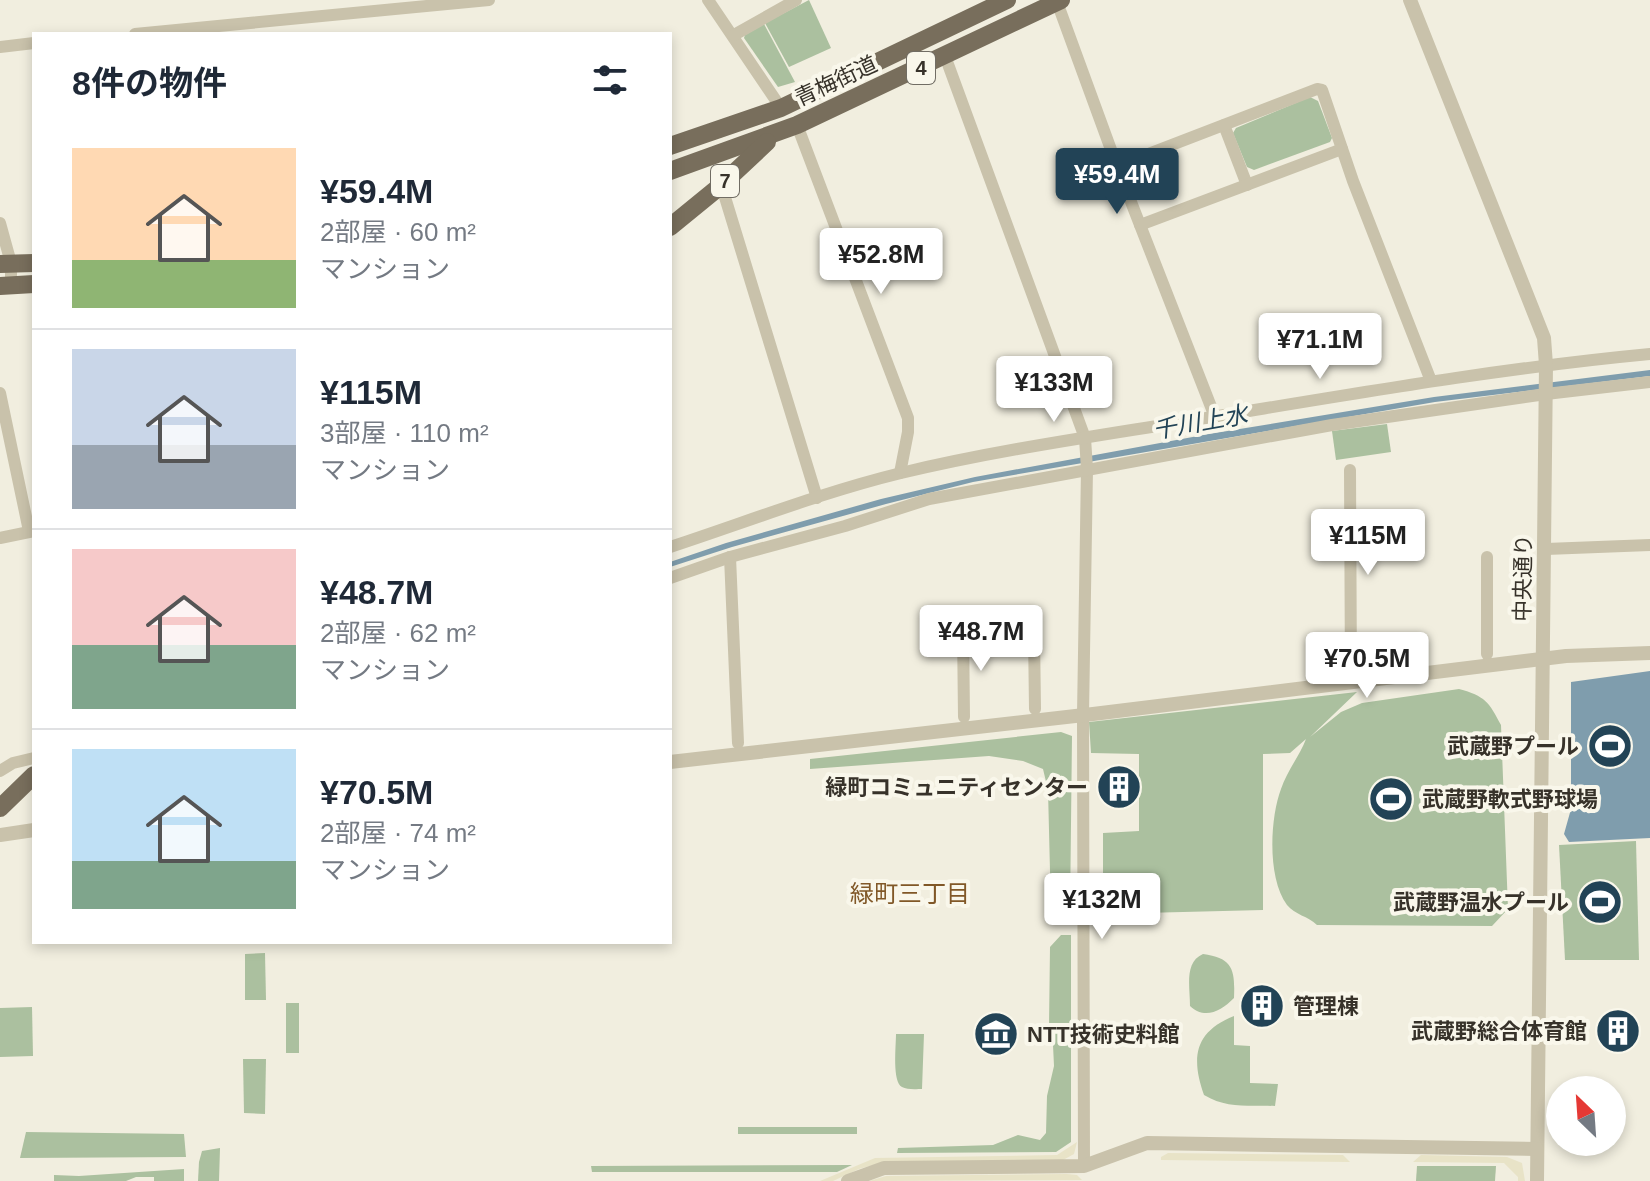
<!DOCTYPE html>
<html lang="ja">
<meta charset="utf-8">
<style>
body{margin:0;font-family:Arial,"Noto Sans JP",sans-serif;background:#f6f6f7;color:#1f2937;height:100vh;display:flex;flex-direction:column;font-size:30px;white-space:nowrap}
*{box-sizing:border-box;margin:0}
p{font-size:26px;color:#747a83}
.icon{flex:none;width:44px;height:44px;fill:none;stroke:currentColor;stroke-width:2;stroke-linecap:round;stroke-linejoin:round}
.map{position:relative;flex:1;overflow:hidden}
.sheet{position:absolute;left:32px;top:32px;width:640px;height:912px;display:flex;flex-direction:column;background:#fff;border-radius:0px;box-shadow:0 4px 12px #0003}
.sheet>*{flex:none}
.needle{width:52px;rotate:335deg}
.fabs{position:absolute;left:1546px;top:1076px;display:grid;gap:16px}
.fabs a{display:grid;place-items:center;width:80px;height:80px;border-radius:50%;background:#fff;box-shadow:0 4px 12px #0003;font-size:40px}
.price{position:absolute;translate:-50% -68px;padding:0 18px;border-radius:8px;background:#fff;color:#222;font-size:26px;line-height:52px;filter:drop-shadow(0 2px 4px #0008)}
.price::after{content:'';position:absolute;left:50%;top:48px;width:24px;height:18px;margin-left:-12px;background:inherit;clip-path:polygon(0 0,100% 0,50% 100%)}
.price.on{background:#224356;color:#fff}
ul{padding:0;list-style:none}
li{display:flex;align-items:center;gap:24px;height:200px;padding:0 40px}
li+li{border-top:2px solid #e0e1e3}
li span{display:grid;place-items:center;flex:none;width:224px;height:160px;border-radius:0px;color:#555}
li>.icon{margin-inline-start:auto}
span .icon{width:96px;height:96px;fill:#fffc;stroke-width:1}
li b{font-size:34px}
h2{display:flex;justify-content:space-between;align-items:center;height:96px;padding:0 40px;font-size:34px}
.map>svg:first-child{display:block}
</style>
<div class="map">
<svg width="1650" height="1181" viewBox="0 0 1650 1181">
<rect width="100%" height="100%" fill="#f1eedf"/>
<g fill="#abc09f">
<path d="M809 0 831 48 789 67 765 23Z"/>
<path d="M764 24 795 82 778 87 744 38 745 35Z"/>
<path d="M1310 97 1318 101 1332 138 1330 142 1254 170 1247 167 1233 133 1236 128Z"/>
<path d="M1387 424 1391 452 1336 460 1332 431Z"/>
<path d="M1459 689C1485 696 1489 702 1501 725L1508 909 1492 926 1317 925C1308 916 1295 915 1287 905 1267 878 1270 818 1281 789 1287 771 1300 755 1306 739L1290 753 1263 754V910L1103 914V833L1139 831V754L1091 753 1089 722 1357 692 1310 737 1341 712 1362 703Z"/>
<path d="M1061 732 1072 736 1070 912H1051L1048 790 1043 769 1023 761 989 756 810 769V759Z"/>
<path d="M1636 841 1639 960H1565L1559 845Z"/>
<path d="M1061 935H1071V1142L1056 1152 897 1153 898 1148 993 1145 1018 1135 1040 1140 1046 1133 1047 1096 1054 1066 1053 1045 1049 1028 1050 947Z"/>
<path d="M265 953 266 1000H245V954Z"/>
<path d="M1203 954C1234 958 1235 971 1234 998 1221 1011 1205 1020 1190 1006 1190 987 1184 962 1203 954Z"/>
<rect x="286" y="1003" width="13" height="50"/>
<path d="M32 1007 33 1056 0 1057V1008Z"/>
<path d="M1234 1016V1045L1250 1046V1083L1278 1084 1275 1106C1249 1105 1227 1109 1204 1095 1191 1058 1194 1032 1234 1016Z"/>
<path d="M896 1034H924L922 1089C917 1089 907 1090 902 1087 892 1082 896 1046 896 1034Z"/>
<path d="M243 1059H266L265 1114 244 1113Z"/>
<rect x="738" y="1127" width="119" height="7"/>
<path d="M26 1132 184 1134 186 1157 20 1158Z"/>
<path d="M220 1148 219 1181H198L199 1162 202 1151Z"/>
<path d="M852 1165 837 1172H592L591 1166Z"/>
<path d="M1417 1166H1496L1495 1181H1416Z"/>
<path d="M184 1169V1181H154V1177H136L126 1181H54V1175L79 1176Z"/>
</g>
<g fill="#e8e3c7">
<path d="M1077 1142 1074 1154 1063 1160 884 1162 859 1169 833 1181H820L875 1158 1057 1155Z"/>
<path d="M1168 1153 1343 1155 1350 1162 1161 1160V1157Z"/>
<path d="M1421 1155 1507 1157 1522 1163 1525 1181H1518V1177L1504 1163 1413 1162Z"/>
<path d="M1067 1174 1077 1175 1082 1180 869 1181 886 1176Z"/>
</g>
<g fill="#7f9dad">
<path d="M1650 370V376L1435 402 973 482 886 504 732 547 670 567V562L726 543 881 499 975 477 1209 434 1434 397Z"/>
<path d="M1650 671V838L1569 842 1564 834 1571 809V682Z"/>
</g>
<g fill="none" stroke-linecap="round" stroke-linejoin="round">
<g stroke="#c9c2ab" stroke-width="12">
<path d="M708 0 781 108"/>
<path d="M1057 2 1117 166 1215 417"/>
<path d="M135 34 489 0"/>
<path d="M734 35 796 0"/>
<path d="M0 47 34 43"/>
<path d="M945 56 1085 438 1087 469 1083 715 1084 1166"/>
<path d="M797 125 908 418V432L900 473"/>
<path d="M1224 125 1247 185"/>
<path d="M1117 166 1317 89 1322 90 1353 181 1431 381"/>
<path d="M719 187 724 194 817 498"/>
<path d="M0 223 11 263V285"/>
<path d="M1140 225 1342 149"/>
<path d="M0 393 29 531"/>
<path d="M1350 470 1351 683"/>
<path d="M0 538 34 531"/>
<path d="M670 547C746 522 823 492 901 473 1001 449 1104 435 1206 418 1353 394 1501 368 1650 354"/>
<path d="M1546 549 1650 545"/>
<path d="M730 557 738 743"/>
<path d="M1487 557V654"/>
<path d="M670 578 730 557 845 526 929 499 1332 425 1546 394 1650 382"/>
<path d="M963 629 964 717"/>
<path d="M1034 634 1035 709"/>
<path d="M0 771 13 763 34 758"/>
</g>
<g stroke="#c9c2ab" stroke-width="14">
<path d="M1410 0 1544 338 1546 365 1537 1181"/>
<path d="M670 762 1093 714 1566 656 1650 653"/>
<path d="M0 835 34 830"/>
<path d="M848 1181 884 1168 1084 1166 1147 1143 1537 1149"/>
</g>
<g stroke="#786e5c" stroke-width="18">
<path d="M670 146 781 108 1007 0"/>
<path d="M670 171 797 125 1061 0"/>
<path d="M670 227 719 187 767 142"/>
<path d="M0 264 34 263"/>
<path d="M0 286 34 284"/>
<path d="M0 808 34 775"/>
</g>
</g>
<defs>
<g id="stadium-disc" transform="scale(2.3)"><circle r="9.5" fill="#224356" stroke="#f9f7eb"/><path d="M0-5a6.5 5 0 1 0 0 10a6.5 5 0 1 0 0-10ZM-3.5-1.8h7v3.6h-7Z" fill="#fff"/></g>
<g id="building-disc" transform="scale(2.3)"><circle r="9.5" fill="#224356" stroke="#f9f7eb"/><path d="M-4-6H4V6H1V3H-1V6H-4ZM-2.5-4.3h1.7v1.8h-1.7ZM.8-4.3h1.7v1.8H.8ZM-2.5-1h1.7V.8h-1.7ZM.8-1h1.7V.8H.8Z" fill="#fff"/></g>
<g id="museum-disc" transform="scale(2.3)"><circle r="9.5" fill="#224356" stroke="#f9f7eb"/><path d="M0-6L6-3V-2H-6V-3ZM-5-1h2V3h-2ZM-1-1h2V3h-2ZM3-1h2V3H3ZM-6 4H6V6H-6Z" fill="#fff"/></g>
</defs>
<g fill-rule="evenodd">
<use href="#stadium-disc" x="1610" y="746"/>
<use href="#building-disc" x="1119" y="787"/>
<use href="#stadium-disc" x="1391" y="799"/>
<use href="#stadium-disc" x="1600" y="902"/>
<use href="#building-disc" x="1262" y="1006"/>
<use href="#building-disc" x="1618" y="1031"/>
<use href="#museum-disc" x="996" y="1034"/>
</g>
<g text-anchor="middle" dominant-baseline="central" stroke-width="8" stroke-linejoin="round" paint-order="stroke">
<g fill="#f9f7eb" stroke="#716d64" stroke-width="2">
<rect x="907" y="52" width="28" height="32" rx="6"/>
<rect x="711" y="165" width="28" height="32" rx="6"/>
</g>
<g font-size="20" font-weight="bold" fill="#37322a">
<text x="921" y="68">4</text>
<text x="725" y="181">7</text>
</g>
<g font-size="22" fill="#37322a" stroke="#f9f7eb">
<text transform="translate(836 81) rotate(-25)">青梅街道</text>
<text transform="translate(1523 578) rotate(-89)">中央通り</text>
</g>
<g font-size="22" font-weight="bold" fill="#37322a" stroke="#f9f7eb" text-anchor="end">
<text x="1579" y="746">武蔵野プール</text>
<text x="1088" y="787">緑町コミュニティセンター</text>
<text x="1422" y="799" text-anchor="start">武蔵野軟式野球場</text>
<text x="1569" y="902">武蔵野温水プール</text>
<text x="1293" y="1006" text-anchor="start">管理棟</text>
<text x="1587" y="1031">武蔵野総合体育館</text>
<text x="1027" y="1034" text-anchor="start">NTT技術史料館</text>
</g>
<g font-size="24" font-style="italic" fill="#224356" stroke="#f9f7eb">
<text transform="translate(1200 422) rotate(-10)">千川上水</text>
</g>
<g font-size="24" fill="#815828" stroke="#f9f7eb">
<text x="910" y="893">緑町三丁目</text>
</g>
</g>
</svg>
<div class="fabs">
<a><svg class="needle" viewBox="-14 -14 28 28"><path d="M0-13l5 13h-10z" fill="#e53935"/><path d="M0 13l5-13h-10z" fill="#747a83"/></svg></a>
</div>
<b class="price on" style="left:1117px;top:216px">¥59.4M</b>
<b class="price" style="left:881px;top:296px">¥52.8M</b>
<b class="price" style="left:1320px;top:381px">¥71.1M</b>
<b class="price" style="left:1054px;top:424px">¥133M</b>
<b class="price" style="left:1368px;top:577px">¥115M</b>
<b class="price" style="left:981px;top:673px">¥48.7M</b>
<b class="price" style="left:1367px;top:700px">¥70.5M</b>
<b class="price" style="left:1102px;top:941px">¥132M</b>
<section class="sheet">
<h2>8件の物件<svg class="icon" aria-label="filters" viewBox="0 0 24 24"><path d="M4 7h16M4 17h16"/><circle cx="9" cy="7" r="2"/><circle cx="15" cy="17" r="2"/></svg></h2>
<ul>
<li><span style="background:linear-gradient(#ffd9b3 70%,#8fb573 0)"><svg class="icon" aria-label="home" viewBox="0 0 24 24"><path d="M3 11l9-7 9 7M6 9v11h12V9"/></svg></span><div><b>¥59.4M</b><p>2部屋 · 60 m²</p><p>マンション</p></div></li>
<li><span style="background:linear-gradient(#c9d6e8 60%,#9aa5b1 0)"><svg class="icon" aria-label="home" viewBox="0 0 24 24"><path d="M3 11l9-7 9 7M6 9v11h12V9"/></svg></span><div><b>¥115M</b><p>3部屋 · 110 m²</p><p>マンション</p></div></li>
<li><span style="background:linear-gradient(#f6c9c9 60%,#7fa58c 0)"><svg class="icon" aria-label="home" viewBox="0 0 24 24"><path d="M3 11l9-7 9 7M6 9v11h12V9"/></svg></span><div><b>¥48.7M</b><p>2部屋 · 62 m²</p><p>マンション</p></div></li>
<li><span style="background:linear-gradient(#bfe0f5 70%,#7fa58c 0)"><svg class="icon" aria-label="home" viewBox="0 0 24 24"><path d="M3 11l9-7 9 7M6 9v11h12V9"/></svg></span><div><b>¥70.5M</b><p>2部屋 · 74 m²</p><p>マンション</p></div></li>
</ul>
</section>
</div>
